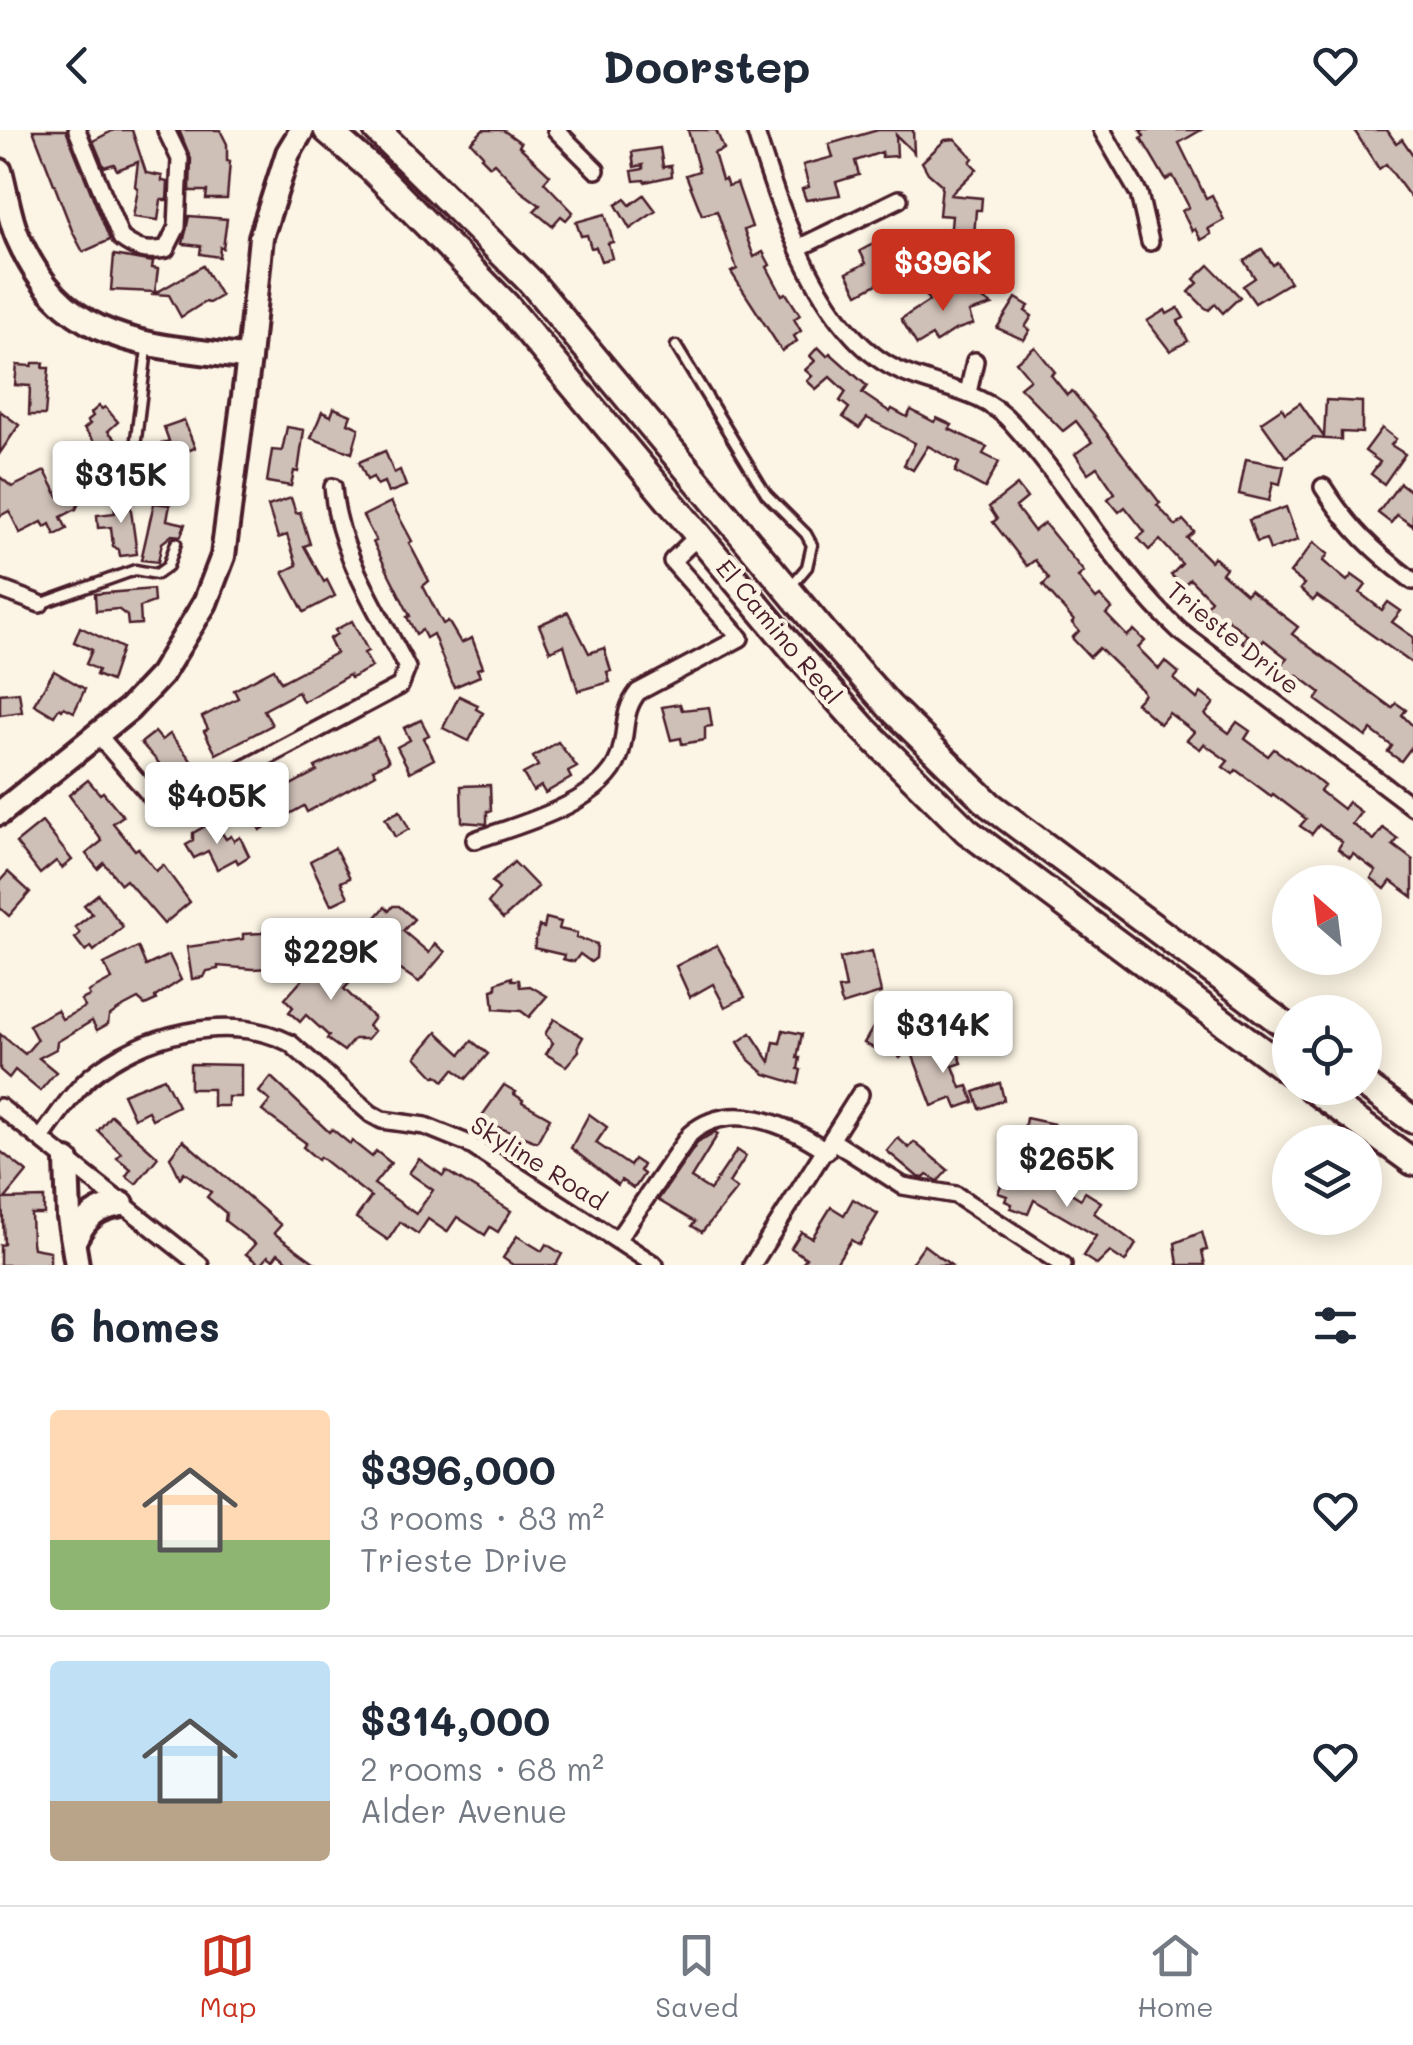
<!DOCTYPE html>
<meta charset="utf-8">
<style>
body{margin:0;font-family:Mali,sans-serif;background:#f6f6f7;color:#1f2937;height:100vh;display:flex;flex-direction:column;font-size:38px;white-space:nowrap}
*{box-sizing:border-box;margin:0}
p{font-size:32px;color:#747a83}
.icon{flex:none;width:55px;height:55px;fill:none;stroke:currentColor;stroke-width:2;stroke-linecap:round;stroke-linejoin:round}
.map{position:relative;height:1135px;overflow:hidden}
.drawer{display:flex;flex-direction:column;background:#fff;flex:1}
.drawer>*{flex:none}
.needle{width:65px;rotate:332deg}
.tools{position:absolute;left:1272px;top:735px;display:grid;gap:20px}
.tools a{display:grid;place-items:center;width:110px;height:110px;border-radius:50%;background:#fff;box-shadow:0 5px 25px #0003;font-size:50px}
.price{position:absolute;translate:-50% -85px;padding:0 22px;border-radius:10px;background:#fff;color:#222;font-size:32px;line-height:65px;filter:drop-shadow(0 2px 5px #0008)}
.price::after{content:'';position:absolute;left:50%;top:60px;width:30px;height:22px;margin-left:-15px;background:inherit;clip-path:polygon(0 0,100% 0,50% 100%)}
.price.active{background:#c8321e;color:#fff}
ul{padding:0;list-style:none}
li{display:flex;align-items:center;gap:30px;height:250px;padding:0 50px}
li+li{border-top:2px solid #e0e1e3}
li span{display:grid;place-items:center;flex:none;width:280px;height:200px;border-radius:10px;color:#555}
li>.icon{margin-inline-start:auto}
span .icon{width:120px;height:120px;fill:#fffc;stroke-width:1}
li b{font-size:42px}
h2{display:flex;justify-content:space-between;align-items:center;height:120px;padding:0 50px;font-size:42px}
header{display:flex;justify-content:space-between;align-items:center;height:130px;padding:0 50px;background:#fff;font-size:45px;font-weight:800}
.menu{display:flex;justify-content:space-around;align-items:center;height:140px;border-top:2px solid #e0e1e3;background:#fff;font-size:28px;color:#747a83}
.menu a{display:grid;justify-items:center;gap:5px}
.menu .active{color:#c8321e}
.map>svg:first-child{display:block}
</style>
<header><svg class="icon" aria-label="back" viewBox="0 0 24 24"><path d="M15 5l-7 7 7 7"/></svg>Doorstep<svg class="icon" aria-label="heart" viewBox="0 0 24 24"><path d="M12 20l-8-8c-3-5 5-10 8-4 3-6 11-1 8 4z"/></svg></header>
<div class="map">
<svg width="1413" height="1135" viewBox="0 0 1413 1135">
<rect width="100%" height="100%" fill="#fcf5e5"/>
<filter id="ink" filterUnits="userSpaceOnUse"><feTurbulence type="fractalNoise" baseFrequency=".01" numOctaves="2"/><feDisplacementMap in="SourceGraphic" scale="20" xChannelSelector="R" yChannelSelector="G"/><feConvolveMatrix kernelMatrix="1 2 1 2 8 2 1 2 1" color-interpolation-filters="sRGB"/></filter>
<g filter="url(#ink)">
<g fill="#cfc0b7" stroke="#4a1f2b" stroke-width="2.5">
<path d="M33 0H66L110 110 83 122 73 103Z"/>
<path d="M114 0H132L146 43 162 46V51L168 52 167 70H161L158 90 133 87 138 59 135 56 138 32 117 40 114 34 104 37 93 11Z"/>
<path d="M179 0H220L227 14V31H230L227 69H206L207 61H190L191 29Z"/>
<path d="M483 0H503L521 13 519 16 550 45 544 52 573 82 566 90 561 86 552 96 534 81 540 75 522 62 494 33 490 36 481 27 483 25 471 12Z"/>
<path d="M688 0H716L724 19 714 23 722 50 725 49 728 56 737 53 752 97 744 100 754 127 763 122 770 135 767 137 782 165 786 163 800 185 794 189 801 201 794 206 797 211 782 221 731 142 737 139 717 81 702 85 686 45 699 41Z"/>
<path d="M878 0H913L914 23 896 5 897 26 882 27V22L855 31 859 45 836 52 840 65 806 70 802 59 809 57 803 35 833 27 829 14Z"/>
<path d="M1140 0H1201L1179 13 1206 68 1212 65 1224 90 1208 99 1211 104 1201 110 1195 99 1192 101 1182 81 1189 77 1173 46 1166 50 1141 8 1144 6Z"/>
<path d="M1354 0H1387L1396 13 1402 9 1413 25V71L1386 34 1379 39Z"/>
<path d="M955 9 973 28 970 32 977 39 950 65 982 68 981 80H976L974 106 977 120 959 119 956 116V109L950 108 952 86 939 85 942 55 928 43 922 32 945 10Z"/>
<path d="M660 18 663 37 671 36 672 46 645 52 644 50 634 51 632 41 643 39V35L634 37 632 22Z"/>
<path d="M644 65 656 81 630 99 616 75 625 69 630 75Z"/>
<path d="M605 84 613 112 608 113 612 128 601 131 596 117 591 118 587 105 581 106 576 92Z"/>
<path d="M189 86 227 89 223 118 220 117 219 127 200 124 201 116 183 114Z"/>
<path d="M922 106 937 133 924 140 926 144 911 152 906 143 902 146 900 142 858 164 847 143 866 133 860 121 875 113 880 123Z"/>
<path d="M1262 119 1273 135 1277 132 1290 152 1255 173 1243 156 1255 148 1244 131Z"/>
<path d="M114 125 153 132 152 138 158 139 155 162 111 160Z"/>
<path d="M1209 135 1240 167 1223 183 1215 174 1209 180 1204 177 1189 162 1198 153 1194 149Z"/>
<path d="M203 136 221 166 209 173 205 172 181 187 169 165 154 164Z"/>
<path d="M947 154 950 163 966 158 992 175 969 182 973 194 955 200 936 212 932 206 917 215 901 189 929 171 924 161Z"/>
<path d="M1016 168 1029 176 1025 181 1032 186 1025 197 1030 200 1024 210 997 198Z"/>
<path d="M1178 178 1184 188 1178 191 1188 211 1170 221 1147 191 1165 180 1167 184Z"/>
<path d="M818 217 827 226 830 223 867 256 862 263 890 282 892 279 907 287 911 280 934 292 937 288 952 295 949 299 987 317 983 324 999 332 985 358 955 342 959 333 928 316 913 340 904 335 915 313 867 288 859 298 843 287 849 278 840 271 846 262 830 247 816 259 807 251 812 246 805 240 815 231 810 226Z"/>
<path d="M1035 217 1055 242 1051 245 1067 265 1072 261 1101 296 1160 373 1157 375 1176 396 1183 390 1194 402 1187 408 1210 431 1214 427 1226 438 1222 443 1246 464 1250 460 1298 497 1292 504 1392 578 1396 573 1406 580 1402 585 1413 596V615L1401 631 1388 622 1392 616 1371 600 1366 607 1316 570 1321 563 1297 545 1292 552 1278 541 1287 528 1264 510 1255 522 1242 512 1247 505 1222 485 1218 490 1204 479 1211 470 1190 449 1183 456 1171 445 1182 434 1160 410 1149 420 1138 408 1145 402 1125 377 1119 382 1108 369 1115 363 1097 337 1088 343 1075 324 1092 312 1076 291 1063 301 1020 257 1030 249 1016 232Z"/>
<path d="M33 233H44L43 238H49L45 285H29L30 256 15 255 17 235 32 236Z"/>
<path d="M1326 270 1362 272V303L1341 302V310L1313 308 1286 327 1261 292 1282 278 1285 283 1300 273 1324 307Z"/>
<path d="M99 276 102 279 105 277 118 292 108 301 127 322 113 334 84 299 90 294 87 291 93 286 91 283Z"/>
<path d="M334 278 351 285 348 293 359 298 352 323 311 308 322 282 331 286Z"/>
<path d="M0 281 19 295 0 323Z"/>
<path d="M184 290 195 318 166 329 170 339 154 344 156 332 147 335 142 320 169 311 164 297Z"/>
<path d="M287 297 304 300 298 342 294 341 291 356 267 352 272 320 282 321Z"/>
<path d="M1382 298 1396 309 1391 315 1405 324 1384 354 1371 344 1380 332 1365 321Z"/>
<path d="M385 321 394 343 400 340 406 356 388 363 384 352 377 355 373 347 367 350 359 332Z"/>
<path d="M1246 329 1284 336 1280 354 1273 352 1269 371 1239 364Z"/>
<path d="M45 341 58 366 73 358 80 371 76 379 61 387 67 399 55 405 50 394 45 397 42 392 20 403 9 381 0 386V347L12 357Z"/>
<path d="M1400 353 1413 363V396L1397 385 1391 393 1378 383Z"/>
<path d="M1017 355 1027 368 1016 377 1034 401 1044 393 1084 442 1078 447 1096 469 1100 466 1112 479 1106 484 1127 506 1134 500 1145 511 1138 518 1159 539 1165 531 1179 543 1174 549 1197 569 1201 563 1214 573 1205 585 1229 603 1237 592 1250 601 1245 609 1268 626 1274 619 1310 644 1324 656 1320 661 1343 679 1348 672 1361 682 1352 694 1374 710 1383 698 1398 709 1393 715 1413 730V767L1391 751 1385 759 1371 748 1376 741 1353 724 1350 728 1338 719 1342 712 1319 695 1312 704 1300 696 1306 689 1273 664 1271 666 1236 640 1233 644 1223 637 1228 631 1204 614 1200 619 1187 610 1194 602 1169 583 1160 594 1136 573 1144 564 1142 560 1099 518 1090 527 1072 508 1079 501 1072 493 1074 491 1043 455 1049 449 1035 430 1027 436 993 392 997 389 989 377Z"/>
<path d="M129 366 137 424 120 426 119 420 113 416 111 397 98 398 97 385 115 383 113 368Z"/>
<path d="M291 368 296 383 300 382 310 414 304 416 324 452 327 450 335 466 304 482 283 442 297 435 287 405 278 408 268 376Z"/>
<path d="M391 372 412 411 409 413 429 451 423 456 443 494 448 491 461 513 472 508 483 537 477 539 480 546 454 557 433 504 426 508 422 500 416 504 407 487 410 486 373 412 376 411 363 386Z"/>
<path d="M154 373 170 375 167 390 185 394 181 406 172 405 162 413 158 432 141 430Z"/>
<path d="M1286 377 1298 410 1270 420 1266 409 1257 412 1249 390Z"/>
<path d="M1314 412 1328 424 1323 431 1347 451 1352 445 1366 455 1360 463 1382 480 1388 472 1401 481 1392 492 1413 507V534L1317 466 1313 471 1300 459 1304 454 1290 443Z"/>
<path d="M153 459 154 472 140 477 141 494 128 495 127 486 118 479 96 481 95 464Z"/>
<path d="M568 482 589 523 604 518 611 541 607 542 610 552 578 561 564 515 550 521 539 495Z"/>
<path d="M352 491 368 521 364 523 372 537 351 548 349 545 303 572 298 562 264 580 272 595 216 624 204 601 208 599 202 587 238 568 234 560 274 539 281 552 336 523 329 509 337 504 335 500Z"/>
<path d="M80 497 122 518 111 551 96 545 98 540 86 534 92 520 74 512Z"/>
<path d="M54 541 85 559 74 582 64 577 62 580 59 578 54 586 34 574Z"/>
<path d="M19 562 22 582 0 585V564Z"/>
<path d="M459 566 478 575 476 579 483 583 469 611 443 598Z"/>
<path d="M680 574 682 580 709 577 712 596 705 597V610L682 614 681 608 671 610 662 577Z"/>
<path d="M421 590 429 605 423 608 434 629 410 642 397 617 410 610 404 598Z"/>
<path d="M155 602 162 610 170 604 194 634 174 650 141 613Z"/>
<path d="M377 607 389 631 373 639 376 644 307 682 304 676 260 700 246 674 279 661 317 641 315 637Z"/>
<path d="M558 612 577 637 568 642 571 648 545 663 541 656 533 661 523 644 538 636 533 627Z"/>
<path d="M88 650 100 664 103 662 123 686 113 693 135 720 138 718 156 741 163 735 190 772 164 794 126 750 121 754 104 733 98 739 86 724 102 711 69 665Z"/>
<path d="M490 655 491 681H487V694L462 692 461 656Z"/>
<path d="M400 681 409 699 395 707 385 688Z"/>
<path d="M42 692 72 730 62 738 56 731 40 744 16 713Z"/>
<path d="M209 694 216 706 222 703 226 709 231 706 234 711 240 707 249 726 238 733 236 729 217 739 208 721 194 728 186 715 193 711V703Z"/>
<path d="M335 718 350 748 341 752 348 767 331 775 310 731Z"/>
<path d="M514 732 538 757 503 789 488 773 499 759 492 752Z"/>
<path d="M8 742 30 762 9 786 0 778V751Z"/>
<path d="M98 764 123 797 94 821 91 817 85 821 75 808 80 803 75 797 92 784 84 775Z"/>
<path d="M393 776H399L414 789 403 801 429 823 435 814 445 822 419 852 384 829 388 824 363 802 385 777 389 781Z"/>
<path d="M546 788 561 792 559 799 577 803 576 808 597 814 596 828 591 832 580 824 574 832 563 829 564 825 534 818 539 796 544 798Z"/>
<path d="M267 798 273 799 286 816 284 834 270 832V838L253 839 218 836V839L207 841 204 847 192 849 187 817 243 809V804L262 803Z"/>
<path d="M717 815 745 867 725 877 713 854 690 867 676 836Z"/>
<path d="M138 817 146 836 169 825 181 850 155 867 156 870 145 875 138 869 119 879 109 886 108 894 97 900 92 891 57 912 56 919 39 928 56 942 40 961 15 940 9 948 0 940V904L25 924 37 910 29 895 57 880 62 889 85 877 81 870 90 866 88 862 112 849 104 834Z"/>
<path d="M329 820 355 847 344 859 374 888 368 896 374 901 367 909H354L344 921 327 909 329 906 306 885 300 892 289 882 293 877 285 869Z"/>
<path d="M872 821 881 863 842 875 838 859 846 858 840 828Z"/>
<path d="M512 847V850H519L520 857 530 856 547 866 529 887 521 881 494 879 492 860 496 859V853Z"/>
<path d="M913 880 930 897 900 928 883 912 878 920 864 913 874 896 881 898 896 882 901 886 895 894 898 895Z"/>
<path d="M554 889 583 907 578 916 579 921 566 936 546 924 553 913 545 904Z"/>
<path d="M783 900 802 904 797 928H800L798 939 801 940 798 954 765 944 749 930 738 912 751 903 770 932 774 912 780 913Z"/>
<path d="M437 902 461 924 472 911 488 924 466 949 454 939 444 951 437 945 435 947 416 927Z"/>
<path d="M954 912 962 933 953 936 961 958 968 956 974 972 957 978 953 968 932 976 913 926Z"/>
<path d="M190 934 241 935V967H228V976H213V959H190Z"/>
<path d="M271 947 329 1002 332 999 350 1014 352 1011 372 1027 376 1021 391 1033 374 1054 416 1084 433 1060 409 1043 419 1029 443 1046 446 1041 511 1081 498 1102 490 1097 485 1105 457 1087 447 1102 428 1089 418 1104 400 1092 388 1110 356 1088 371 1067 320 1027 318 1030 303 1017 306 1013 262 981 270 971 259 962Z"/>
<path d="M164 948 178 976 152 989 148 981 134 988 123 964Z"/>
<path d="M1000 953 1004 970 980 979 974 962Z"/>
<path d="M504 955 516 962 514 964 523 970 522 972 550 988 537 1012 479 990Z"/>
<path d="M589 984 607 997 596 1013 630 1036 634 1029 643 1035 640 1041 644 1044 636 1056 633 1058 621 1050 618 1055 571 1018Z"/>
<path d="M111 985 158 1027 136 1054 126 1046 131 1039 117 1028 121 1023 98 1001Z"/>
<path d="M1026 988 1054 994 1051 1012 1023 1006Z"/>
<path d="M715 1002 718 1004 691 1048 710 1060 737 1020 746 1026 729 1053 737 1059 702 1102 692 1096 695 1092 658 1070 698 1012Z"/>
<path d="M898 1008 909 1018 914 1012 948 1040 938 1051 927 1045 924 1048 918 1047 887 1021Z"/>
<path d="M183 1010 281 1095 274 1103 318 1135H293L278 1123 273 1130 268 1126 260 1135 246 1124 255 1114 225 1091 226 1083 207 1067 211 1062 184 1042 180 1048 170 1027Z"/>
<path d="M0 1021 27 1042 5 1069 44 1068V1084H31L32 1112 33 1118 50 1121V1135H0V1115L4 1114Z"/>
<path d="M1043 1024 1058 1029 1050 1050 1081 1069 1085 1062 1101 1072 1094 1083 1136 1114 1125 1132 1110 1122 1097 1135 1083 1126 1096 1106 1034 1070 1028 1084 1011 1078 1012 1074 1005 1071 1007 1066 998 1063 1006 1042 1033 1052Z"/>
<path d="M853 1069 878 1084 859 1115 851 1110 835 1135H801L806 1128 791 1118 801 1102 812 1108 831 1077 844 1085Z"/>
<path d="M1202 1102 1207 1120 1202 1121 1205 1135H1178L1175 1113Z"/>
<path d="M517 1106 542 1121 546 1114 562 1124 556 1135H513L503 1128Z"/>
<path d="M924 1115 937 1125 951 1135H910Z"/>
</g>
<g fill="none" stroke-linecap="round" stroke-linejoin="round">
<g stroke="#4a1f2b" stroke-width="15">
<g id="lane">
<path d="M676 216 766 364 806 404 812 415 807 437 791 456"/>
<path d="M136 309 147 219"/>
<path d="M40 474 135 440 157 444 168 436 176 413"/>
</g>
</g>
<g stroke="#4a1f2b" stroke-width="22">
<g id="street">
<path d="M77 0 121 108C137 120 146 122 166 119L177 97 180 29 166 0"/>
<path d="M556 0 596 40"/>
<path d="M755 0C779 77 821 208 902 242 938 258 984 261 1012 293 1072 359 1114 440 1180 501L1413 677"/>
<path d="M1102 0 1139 64 1150 112"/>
<path d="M798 118 899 69"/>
<path d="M968 263 975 231"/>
<path d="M1323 357C1350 399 1373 421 1413 451"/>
<path d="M0 459 40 474"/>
<path d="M98 605 156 672 178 674 400 556 407 538C378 480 338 423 333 357"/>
<path d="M475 710C516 696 603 673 619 627 628 603 621 583 638 562L740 508 672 431 699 405"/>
<path d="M0 977 200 1135"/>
<path d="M41 1008C56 988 71 964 90 947 141 904 228 882 290 913L371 984 382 990 425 996 467 1013 655 1135"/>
<path d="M833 1011 903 1056 956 1065 1063 1135"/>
<path d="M617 1110 690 1004C731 969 787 994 827 1021"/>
<path d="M752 1135 860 964"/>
</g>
</g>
<g stroke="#4a1f2b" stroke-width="30">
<g id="secondary">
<path d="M0 41C6 63 9 88 18 108 66 217 146 214 249 228"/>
<path d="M0 683 129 579 161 545 205 473 223 426 249 228 261 107 288 23 302 0"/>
<path d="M67 1031 69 1087 77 1135"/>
<path d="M75 1109C86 1087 97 1078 122 1074"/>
</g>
</g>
<g stroke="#4a1f2b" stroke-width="32">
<g id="primary">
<path d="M327 0 373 40 506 175 799 526 864 599 967 701 1290 942"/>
<path d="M377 0 531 152 825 504 889 576 990 675 1290 899"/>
<path d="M1365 955 1413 990"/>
<path d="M1311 958 1413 1032"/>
</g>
</g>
<use href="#lane" stroke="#fcf5e5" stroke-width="8"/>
<use href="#street" stroke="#fcf5e5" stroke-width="15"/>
<use href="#secondary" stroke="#fcf5e5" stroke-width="22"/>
<use href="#primary" stroke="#fcf5e5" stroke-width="25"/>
</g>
</g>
<g text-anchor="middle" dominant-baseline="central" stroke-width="9" stroke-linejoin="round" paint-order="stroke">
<g font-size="25" fill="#4a1f2b" stroke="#fcf5e5">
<text transform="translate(780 501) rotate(50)">El Camino Real</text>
<text transform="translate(1234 507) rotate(39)">Trieste Drive</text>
<text transform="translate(539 1032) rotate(32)">Skyline Road</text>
</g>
</g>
</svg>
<div class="tools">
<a><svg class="needle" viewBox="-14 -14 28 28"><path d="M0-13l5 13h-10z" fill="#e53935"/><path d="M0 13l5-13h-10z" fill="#747a83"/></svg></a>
<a><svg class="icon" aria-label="locate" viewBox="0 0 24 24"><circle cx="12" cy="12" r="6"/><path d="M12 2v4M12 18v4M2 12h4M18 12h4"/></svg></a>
<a><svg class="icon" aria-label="layers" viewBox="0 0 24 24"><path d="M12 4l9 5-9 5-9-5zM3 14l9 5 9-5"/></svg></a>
</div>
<b class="price active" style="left:943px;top:184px">$396K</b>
<b class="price" style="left:121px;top:396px">$315K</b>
<b class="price" style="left:217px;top:717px">$405K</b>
<b class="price" style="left:331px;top:873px">$229K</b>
<b class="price" style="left:943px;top:946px">$314K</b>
<b class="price" style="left:1067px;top:1080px">$265K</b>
</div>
<section class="drawer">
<h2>6 homes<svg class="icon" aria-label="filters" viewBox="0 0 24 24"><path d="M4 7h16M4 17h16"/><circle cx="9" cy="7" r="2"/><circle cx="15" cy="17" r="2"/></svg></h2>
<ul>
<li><span style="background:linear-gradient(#ffd9b3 65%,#8fb573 0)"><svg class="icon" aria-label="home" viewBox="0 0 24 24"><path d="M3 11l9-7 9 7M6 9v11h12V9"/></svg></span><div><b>$396,000</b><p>3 rooms · 83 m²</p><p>Trieste Drive</p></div><svg class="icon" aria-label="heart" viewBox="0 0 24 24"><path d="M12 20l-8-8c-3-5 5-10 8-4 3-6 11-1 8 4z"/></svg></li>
<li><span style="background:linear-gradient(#bfe0f5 70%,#b9a48a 0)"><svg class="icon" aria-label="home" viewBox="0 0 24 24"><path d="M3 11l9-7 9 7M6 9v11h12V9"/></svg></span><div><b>$314,000</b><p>2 rooms · 68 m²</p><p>Alder Avenue</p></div><svg class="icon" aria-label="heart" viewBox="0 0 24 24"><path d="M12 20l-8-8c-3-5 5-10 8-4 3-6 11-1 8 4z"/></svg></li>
</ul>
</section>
<nav class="menu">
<a class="active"><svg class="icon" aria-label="map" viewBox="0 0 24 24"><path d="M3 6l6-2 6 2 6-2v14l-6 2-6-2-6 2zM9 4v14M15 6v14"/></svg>Map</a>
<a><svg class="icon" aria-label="saved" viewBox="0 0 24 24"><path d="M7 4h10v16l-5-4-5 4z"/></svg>Saved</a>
<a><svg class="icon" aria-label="home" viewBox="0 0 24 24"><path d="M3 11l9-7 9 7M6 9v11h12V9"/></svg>Home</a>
</nav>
